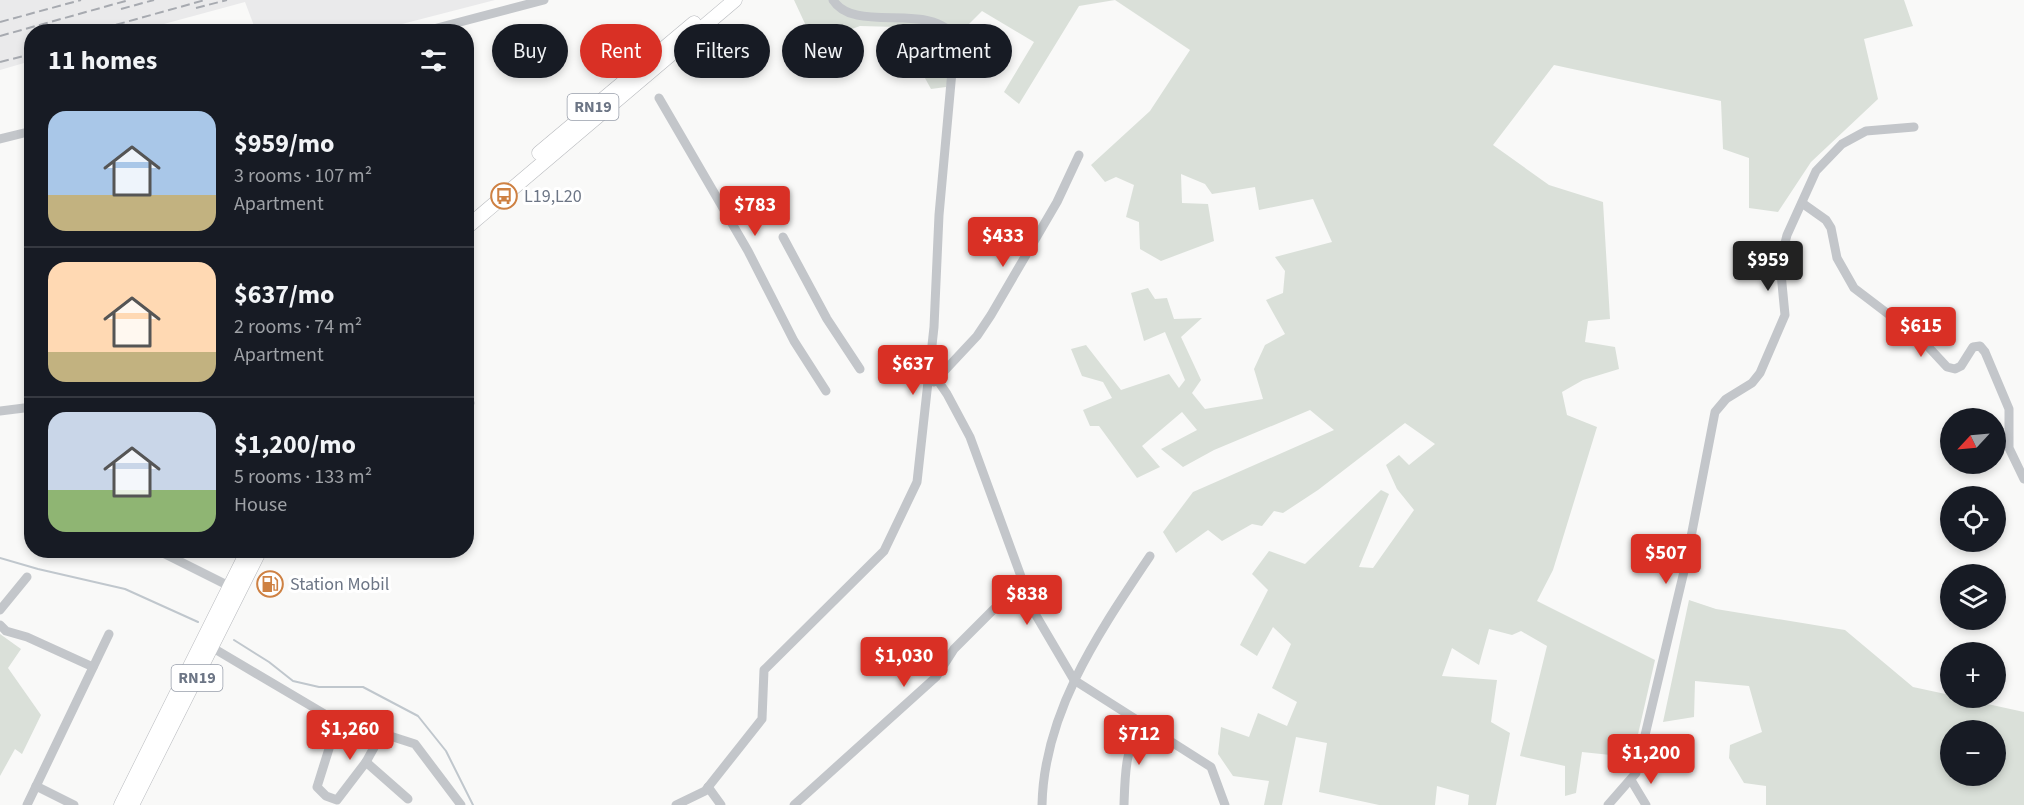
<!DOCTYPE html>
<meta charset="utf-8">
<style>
body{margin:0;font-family:"Source Sans 3",sans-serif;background:#20242c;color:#f1f3f6;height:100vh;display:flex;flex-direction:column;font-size:22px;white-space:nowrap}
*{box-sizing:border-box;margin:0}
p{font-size:20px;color:#9ea1a6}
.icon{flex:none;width:33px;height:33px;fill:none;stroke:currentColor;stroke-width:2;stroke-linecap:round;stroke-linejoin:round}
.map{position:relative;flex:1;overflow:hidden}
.side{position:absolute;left:24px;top:24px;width:450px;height:534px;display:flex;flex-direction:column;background:#171b24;border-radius:24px;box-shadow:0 3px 9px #0003}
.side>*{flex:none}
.hud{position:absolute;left:492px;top:24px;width:570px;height:54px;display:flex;gap:12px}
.needle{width:39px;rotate:244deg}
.controls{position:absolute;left:1940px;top:408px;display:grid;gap:12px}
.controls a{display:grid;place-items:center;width:66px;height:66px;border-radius:50%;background:#171b24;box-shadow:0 3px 9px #0003;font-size:30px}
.price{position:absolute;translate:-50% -51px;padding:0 14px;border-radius:6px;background:#d93025;color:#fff;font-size:20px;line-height:39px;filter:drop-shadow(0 2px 3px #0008)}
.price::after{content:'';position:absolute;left:50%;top:36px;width:18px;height:14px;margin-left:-9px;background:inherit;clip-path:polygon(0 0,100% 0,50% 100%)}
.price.on{background:#222;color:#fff}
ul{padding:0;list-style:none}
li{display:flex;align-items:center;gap:18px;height:150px;padding:0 24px}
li+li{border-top:2px solid #363941}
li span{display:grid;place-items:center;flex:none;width:168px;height:120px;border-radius:18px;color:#555}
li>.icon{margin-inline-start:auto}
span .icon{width:72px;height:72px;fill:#fffc;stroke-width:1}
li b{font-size:26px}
h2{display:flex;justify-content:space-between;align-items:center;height:72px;padding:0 24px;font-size:26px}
.pill{padding:0 21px;border-radius:27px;background:#171b24;box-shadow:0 3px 9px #0003;font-size:21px;line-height:54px}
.pill.on{background:#d93025;color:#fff}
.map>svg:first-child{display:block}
</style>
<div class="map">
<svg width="2024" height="805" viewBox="0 0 2024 805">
<rect width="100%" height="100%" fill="#f9f9f8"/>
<path fill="#eaeaeb" d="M0 0H495L375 31H256L245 2 138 31 32 32 31 61 0 70Z"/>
<g fill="#dae0d9" fill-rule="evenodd">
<path d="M794 0H1904L1913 26 1864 39 1878 99 1811 162 1778 212 1749 208V158L1723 149 1721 101 1554 65 1493 145 1549 185 1603 202 1610 319 1588 321 1585 342 1615 347 1619 369 1583 380 1562 392 1567 415 1597 427 1553 570 1537 601 1655 660 1631 765 1620 756 1582 752 1576 793 1565 796V766L1520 756 1547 646 1521 631 1512 635 1489 629 1479 665 1452 648 1442 676 1497 680 1491 722 1510 733 1496 805H1468L1469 795 1437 786 1435 805H1379L1319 792 1327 743 1296 737 1282 805H1264L1269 781 1233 776 1218 754 1221 727 1249 737 1258 713 1287 726 1297 702 1272 688 1291 644 1273 627 1257 656 1240 645 1268 590 1252 574 1269 551 1305 564 1381 490 1389 494 1359 567 1373 568 1414 510 1397 489 1386 465 1399 455 1409 465 1435 444 1405 423 1318 490 1283 513 1274 511 1262 526 1252 524 1222 541 1208 530 1176 553 1163 532 1193 492 1334 430 1310 410 1214 450 1183 467 1161 449 1197 430 1182 412 1142 446 1160 467 1137 478 1099 426H1090L1083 410 1112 398 1103 382 1082 376 1071 349 1086 345 1121 390 1169 374 1179 388 1185 380 1165 332 1144 341 1131 293 1148 288 1155 299 1167 298 1174 319 1202 318 1181 337 1201 380 1192 393 1205 409 1263 399 1254 369 1265 345 1285 334 1266 300 1283 293 1285 271 1275 257 1332 242 1313 199 1259 210 1255 187 1212 194 1205 184 1181 174 1182 203 1208 204 1214 241 1161 261 1140 249 1139 222 1126 217 1134 185 1116 177 1105 182 1091 165 1150 111 1190 50 1115 0 1079 6 1019 104 1004 92 1034 42 982 11 965 28 946 87 931 89 897 27 860 26 814 43Z"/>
<path d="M1689 600 1716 609 1845 630 1913 687 1950 695V698H1960L2024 712V805H1766V786L1744 783 1729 758 1730 745 1762 732 1749 686 1695 681 1694 717 1663 722ZM1950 730H1995V776H1950Z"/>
<path d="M0 634 21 649 8 668 41 715 22 754 15 749 0 776Z"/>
</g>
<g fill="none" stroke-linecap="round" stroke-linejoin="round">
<g stroke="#c0c7cd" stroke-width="2">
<path d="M0 558 38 569 125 589 198 622"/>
<path d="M234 640 269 662 293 681 319 687H363L418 716 446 751 473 805"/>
</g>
<g stroke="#b8babe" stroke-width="15">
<g id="highway">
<path d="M539 153 694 23"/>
<path d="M466 228 735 0"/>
<path d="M121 805 248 550"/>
<path d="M132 805 260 550"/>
</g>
</g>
<g stroke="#c3c6ca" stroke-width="9">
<path d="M422 32 544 0"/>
<path d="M659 98 748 251 794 341 826 391"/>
<path d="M0 139 32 131"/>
<path d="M1802 203 1826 220 1831 228 1837 258 1854 288 1921 339 1947 367 1955 369 1961 366 1973 347 1980 346 1985 352 2009 409V448L2024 479"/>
<path d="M783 237 827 319 860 369"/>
<path d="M930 369 947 394 970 437 1034 612 1074 680 1211 767 1225 805"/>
<path d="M934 382 977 336 991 315 1057 202 1079 155"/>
<path d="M466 398 470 403"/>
<path d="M0 411 32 407"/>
<path d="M157 550 231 587"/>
<path d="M0 610 27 577"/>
<path d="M0 625 6 631 27 637 93 667"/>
<path d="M208 645 328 716 415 744 461 805"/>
<path d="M338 720 317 787 326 796 337 800 366 762 381 735"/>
<path d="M366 762 408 799"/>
<path d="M1631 780 1646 805"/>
<path d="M36 786 74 805"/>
<path d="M708 787 721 805"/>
<path d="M27 805 109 634"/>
<path d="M676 805 705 791 762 719 764 670 884 551 917 482 934 327 939 215 955 38C932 0 855 35 833 0"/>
<path d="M794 805 936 677 954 649 994 609 1025 588"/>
<path d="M1042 805C1044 711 1100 631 1150 556"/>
<path d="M1124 805C1125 775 1125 748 1142 723"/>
<path d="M1608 805 1636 773 1686 563 1715 412 1726 399 1752 383 1760 373 1785 315 1780 263 1787 235 1816 171 1842 144 1866 131 1914 127"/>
</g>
<use href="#highway" stroke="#fff" stroke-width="14"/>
<g stroke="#a7aab0" stroke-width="2" stroke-dasharray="9 4.5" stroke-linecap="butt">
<path d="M196 8 227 0"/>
<path d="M121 9 154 0"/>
<path d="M0 22 81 0"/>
<path d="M90 32 205 0"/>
<path d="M0 36 129 0"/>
<path d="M0 62 32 54"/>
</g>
</g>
<defs>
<g id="bus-ring" transform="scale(1.35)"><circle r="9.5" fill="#fff" stroke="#ce8143" stroke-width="1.5"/><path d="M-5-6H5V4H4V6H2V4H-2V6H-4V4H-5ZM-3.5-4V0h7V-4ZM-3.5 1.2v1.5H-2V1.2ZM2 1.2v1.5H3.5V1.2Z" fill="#ce8143"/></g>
<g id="fuel-ring" transform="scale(1.35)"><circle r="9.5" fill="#fff" stroke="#ce8143" stroke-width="1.5"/><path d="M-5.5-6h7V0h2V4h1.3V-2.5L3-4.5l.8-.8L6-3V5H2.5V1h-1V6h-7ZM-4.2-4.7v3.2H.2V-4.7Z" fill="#ce8143"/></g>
</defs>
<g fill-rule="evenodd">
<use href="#bus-ring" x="504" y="196"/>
<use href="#fuel-ring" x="270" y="584"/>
</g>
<g text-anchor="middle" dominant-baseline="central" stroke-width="6" stroke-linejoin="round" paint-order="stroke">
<g fill="#fff" stroke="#989eaa" stroke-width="1.5">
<rect x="567.5" y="94" width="51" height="26" rx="4.5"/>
<rect x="171.5" y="665" width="51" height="26" rx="4.5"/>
</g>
<g font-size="16" font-weight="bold" fill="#6c7585">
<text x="593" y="107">RN19</text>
<text x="197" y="678">RN19</text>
</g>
<g font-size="18" fill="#6c7585" stroke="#fff" text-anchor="start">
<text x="524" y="196">L19,L20</text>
<text x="290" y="584">Station Mobil</text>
</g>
</g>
</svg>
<div class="controls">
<a><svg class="needle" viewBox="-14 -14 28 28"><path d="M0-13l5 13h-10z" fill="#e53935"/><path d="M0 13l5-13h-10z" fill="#9ea1a6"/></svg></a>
<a><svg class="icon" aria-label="locate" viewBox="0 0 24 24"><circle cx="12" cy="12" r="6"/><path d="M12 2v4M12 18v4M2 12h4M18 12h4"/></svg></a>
<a><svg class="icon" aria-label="layers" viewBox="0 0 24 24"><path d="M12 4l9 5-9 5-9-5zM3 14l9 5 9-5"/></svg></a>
<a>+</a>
<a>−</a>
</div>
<b class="price" style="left:755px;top:237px">$783</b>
<b class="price" style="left:1003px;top:268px">$433</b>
<b class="price on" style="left:1768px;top:292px">$959</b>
<b class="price" style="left:1921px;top:358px">$615</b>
<b class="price" style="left:913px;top:396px">$637</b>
<b class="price" style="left:1666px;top:585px">$507</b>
<b class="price" style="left:1027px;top:626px">$838</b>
<b class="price" style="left:904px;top:688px">$1,030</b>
<b class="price" style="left:350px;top:761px">$1,260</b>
<b class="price" style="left:1139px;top:766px">$712</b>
<b class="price" style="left:1651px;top:785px">$1,200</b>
<div class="hud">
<a class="pill">Buy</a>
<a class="pill on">Rent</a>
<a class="pill">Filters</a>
<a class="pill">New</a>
<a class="pill">Apartment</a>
</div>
<section class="side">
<h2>11 homes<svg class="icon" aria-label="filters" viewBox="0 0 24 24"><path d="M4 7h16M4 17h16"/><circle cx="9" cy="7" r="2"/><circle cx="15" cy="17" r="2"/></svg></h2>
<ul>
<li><span style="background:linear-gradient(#a9c7e8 70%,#c2b280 0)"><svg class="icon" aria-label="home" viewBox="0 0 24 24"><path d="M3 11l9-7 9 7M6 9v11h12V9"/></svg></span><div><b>$959/mo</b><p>3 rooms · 107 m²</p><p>Apartment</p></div></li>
<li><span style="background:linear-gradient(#ffd9b3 75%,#c2b280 0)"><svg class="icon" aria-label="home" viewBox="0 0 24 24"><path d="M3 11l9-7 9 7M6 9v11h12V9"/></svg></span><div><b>$637/mo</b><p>2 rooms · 74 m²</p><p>Apartment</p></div></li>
<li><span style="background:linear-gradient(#c9d6e8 65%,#8fb573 0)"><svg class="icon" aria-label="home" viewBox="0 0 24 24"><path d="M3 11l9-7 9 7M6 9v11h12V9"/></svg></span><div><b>$1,200/mo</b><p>5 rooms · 133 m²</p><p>House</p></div></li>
</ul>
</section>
</div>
